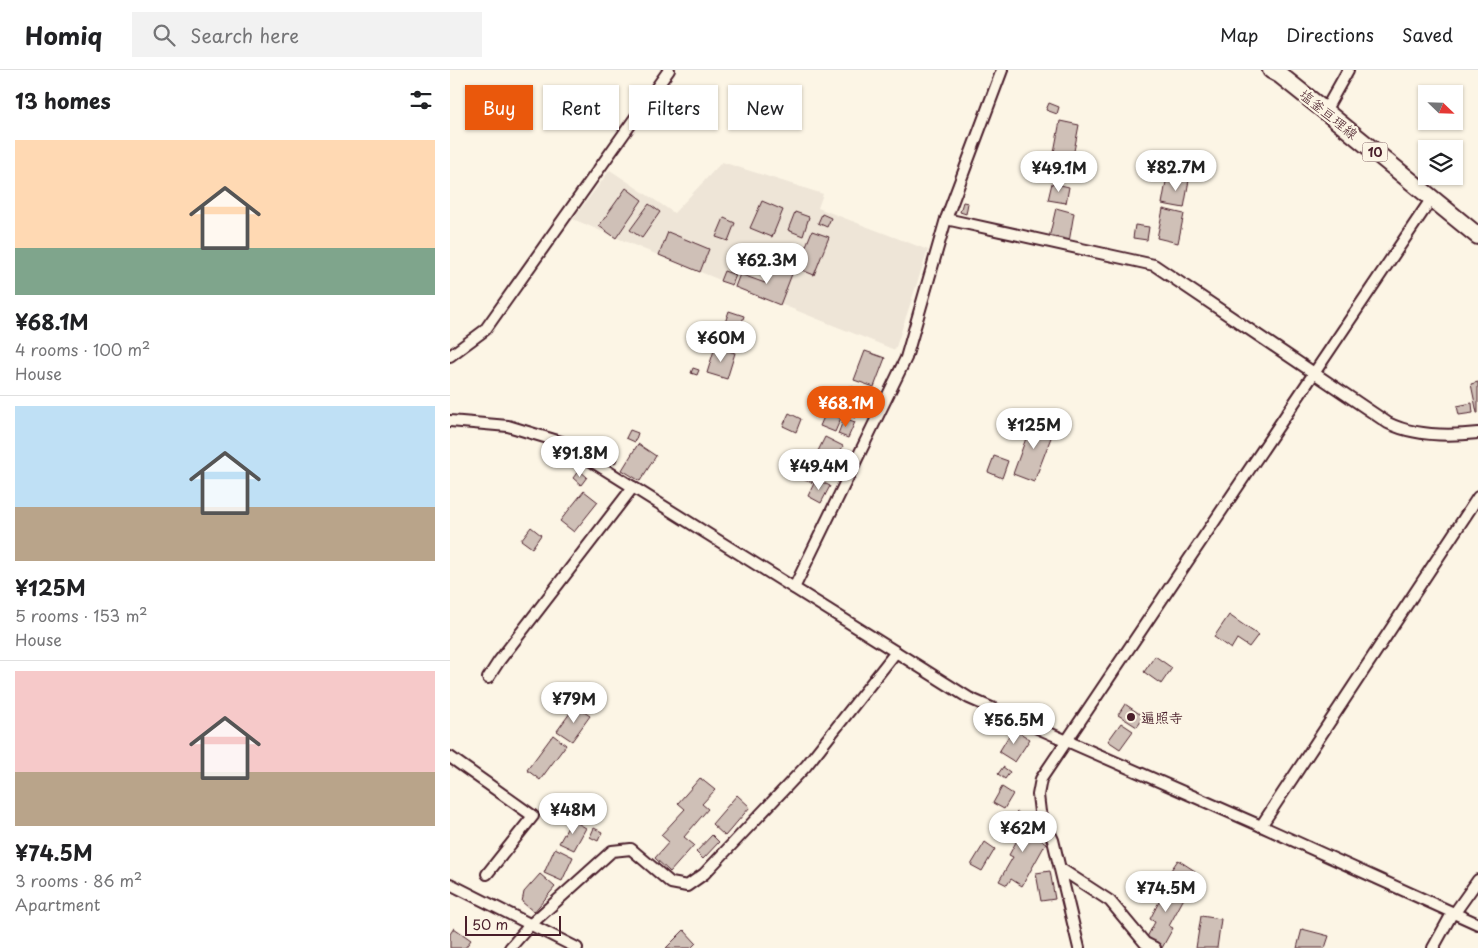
<!DOCTYPE html>
<meta charset="utf-8">
<style>
body{margin:0;font-family:"Playpen Sans","Klee One",sans-serif;background:#f2f2f2;color:#202124;height:100vh;display:flex;flex-direction:column;font-size:19px;white-space:nowrap}
*{box-sizing:border-box;margin:0}
p{font-size:16px;color:#757577}
.icon{flex:none;width:28px;height:28px;fill:none;stroke:currentColor;stroke-width:2;stroke-linecap:round;stroke-linejoin:round}
.map{position:relative;flex:1;overflow:hidden}
.panel{display:flex;flex-direction:column;background:#fff;width:450px}
.panel>*{flex:none}
.guide{position:absolute;left:15px;top:15px;width:475px;height:45px;display:flex;gap:10px}
.needle{width:32px;rotate:113deg}
.tools{position:absolute;left:968px;top:15px;display:grid;gap:10px}
.tools a{display:grid;place-items:center;width:45px;height:45px;border-radius:0px;background:#fff;box-shadow:0 1px 4px #0004;font-size:25px}
.scale{position:absolute;left:15px;bottom:12px;width:96px;box-sizing:border-box;padding-left:5px;border:2px solid #4a1f2b;border-top:0;font-size:14px;line-height:18px;white-space:nowrap;color:#4a1f2b;-webkit-text-stroke:4px #fcf5e5;paint-order:stroke}
.price{position:absolute;translate:-50% -42px;padding:0 11px;border-radius:18px;background:#fff;color:#222;font-size:16px;line-height:32px;filter:drop-shadow(0 1px 2px #0008)}
.price::after{content:'';position:absolute;left:50%;top:30px;width:15px;height:11px;margin-left:-8px;background:inherit;clip-path:polygon(0 0,100% 0,50% 100%)}
.price.current{background:#ea580c;color:#fff}
ul{padding:0;list-style:none}
li{display:grid;align-content:center;gap:10px;height:265px;padding:0 15px}
li+li{border-top:1px solid #e0e0e0}
li span{display:grid;place-items:center;height:155px;border-radius:0px;color:#555}
li>.icon{margin-inline-start:auto}
span .icon{width:90px;height:90px;fill:#fffc;stroke-width:1}
li b{font-size:21px}
h2{display:flex;justify-content:space-between;align-items:center;height:60px;padding:0 15px;font-size:21px}
.chip{padding:0 18px;border-radius:0px;background:#fff;box-shadow:0 1px 4px #0004;font-size:18px;line-height:45px}
.chip.current{background:#ea580c;color:#fff}
header{display:flex;align-items:center;gap:30px;box-sizing:border-box;height:70px;padding:0 25px;background:#fff;border-bottom:1px solid #e0e0e0}
header strong{font-size:24px}
nav{display:flex;gap:28px;margin-inline-start:auto;font-size:18px}
.search{width:350px;height:45px;background:#f2f2f2;display:flex;align-items:center;gap:12px;box-sizing:border-box;padding:0 18px;border-radius:0px;color:#757577;font-size:19px}
main{display:flex;flex:1;min-height:0}
.map>svg:first-child{display:block}
</style>
<header>
<strong>Homiq</strong>
<div class="search"><svg class="icon" aria-label="search" viewBox="0 0 24 24"><circle cx="10" cy="10" r="6"/><path d="M15 15l6 6"/></svg>Search here</div>
<nav><a>Map</a><a>Directions</a><a>Saved</a></nav>
</header>
<main>
<section class="panel">
<h2>13 homes<svg class="icon" aria-label="filters" viewBox="0 0 24 24"><path d="M4 7h16M4 17h16"/><circle cx="9" cy="7" r="2"/><circle cx="15" cy="17" r="2"/></svg></h2>
<ul>
<li><span style="background:linear-gradient(#ffd9b3 70%,#7fa58c 0)"><svg class="icon" aria-label="home" viewBox="0 0 24 24"><path d="M3 11l9-7 9 7M6 9v11h12V9"/></svg></span><div><b>¥68.1M</b><p>4 rooms · 100 m²</p><p>House</p></div></li>
<li><span style="background:linear-gradient(#bfe0f5 65%,#b9a48a 0)"><svg class="icon" aria-label="home" viewBox="0 0 24 24"><path d="M3 11l9-7 9 7M6 9v11h12V9"/></svg></span><div><b>¥125M</b><p>5 rooms · 153 m²</p><p>House</p></div></li>
<li><span style="background:linear-gradient(#f6c9c9 65%,#b9a48a 0)"><svg class="icon" aria-label="home" viewBox="0 0 24 24"><path d="M3 11l9-7 9 7M6 9v11h12V9"/></svg></span><div><b>¥74.5M</b><p>3 rooms · 86 m²</p><p>Apartment</p></div></li>
</ul>
</section>
<div class="map">
<svg width="1028" height="878" viewBox="0 0 1028 878">
<rect width="100%" height="100%" fill="#fcf5e5"/>
<filter id="ink" filterUnits="userSpaceOnUse"><feTurbulence type="fractalNoise" baseFrequency=".02" numOctaves="2"/><feDisplacementMap in="SourceGraphic" scale="10" xChannelSelector="R" yChannelSelector="G"/><feConvolveMatrix kernelMatrix="1 2 1 2 8 2 1 2 1" color-interpolation-filters="sRGB"/></filter>
<g filter="url(#ink)">
<path fill="#eee5d7" d="M272 92 373 124 368 138 478 180 445 280 193 179 123 149 160 100 224 143Z"/>
<g fill="#cfc0b7" stroke="#4a1f2b">
<path d="M599 33 609 37 607 44 596 40Z"/>
<path d="M610 51 629 55 619 107 600 103Z"/>
<path d="M717 106 739 110 734 138 712 134Z"/>
<path d="M602 113 619 117 616 133 598 130Z"/>
<path d="M176 118 192 130 166 168 149 156Z"/>
<path d="M312 131 333 140 322 167 300 158Z"/>
<path d="M513 132 518 133 516 144 510 142Z"/>
<path d="M199 134 210 142 192 168 180 160Z"/>
<path d="M606 138 624 143 619 172 599 168Z"/>
<path d="M713 139 734 144 728 173 707 168Z"/>
<path d="M345 142 359 147 353 166 338 160Z"/>
<path d="M372 144 381 148 377 157 368 153Z"/>
<path d="M274 148 285 153 278 171 266 167Z"/>
<path d="M685 155 699 157 697 170 683 168Z"/>
<path d="M362 161 379 167 364 205 347 198Z"/>
<path d="M218 162 259 179 250 202 209 185Z"/>
<path d="M322 195 342 204 330 235 285 217 290 204 315 213Z"/>
<path d="M274 201 286 205 282 215 270 211Z"/>
<path d="M279 241 294 246 285 275 269 270Z"/>
<path d="M265 277 285 283 277 309 257 303Z"/>
<path d="M415 281 435 288 424 317 404 310Z"/>
<path d="M243 298 249 300 247 305 241 303Z"/>
<path d="M1028 312V343H1027L1021 314Z"/>
<path d="M400 316 415 322 405 348 396 344 399 336 393 334Z"/>
<path d="M1022 333 1023 343 1009 345 1007 336Z"/>
<path d="M376 342 391 348 385 362 370 356Z"/>
<path d="M339 343 351 349 346 362 333 356Z"/>
<path d="M394 348 405 352 398 368 388 364Z"/>
<path d="M583 349 605 357 584 412 563 404Z"/>
<path d="M180 360 188 363 185 372 176 368Z"/>
<path d="M375 367 393 376 380 402 362 393Z"/>
<path d="M188 374 206 386 190 411 172 400Z"/>
<path d="M164 385 168 387 165 394 160 392Z"/>
<path d="M544 386 558 391 552 408 538 402Z"/>
<path d="M354 395 367 401 362 413 348 407Z"/>
<path d="M129 400 137 407 131 415 123 408Z"/>
<path d="M366 409 380 416 371 433 358 426Z"/>
<path d="M134 421 148 432 124 462 110 451Z"/>
<path d="M81 457 91 465 82 478 71 470Z"/>
<path d="M779 545 808 565 799 577 787 569 781 579 764 567Z"/>
<path d="M705 586 722 598 711 614 694 602Z"/>
<path d="M675 634 694 647 687 657 668 645Z"/>
<path d="M125 636 140 646 122 671 107 661Z"/>
<path d="M671 653 683 661 670 679 658 671Z"/>
<path d="M563 659 580 669 565 692 549 682Z"/>
<path d="M103 665 116 675 90 710 77 700Z"/>
<path d="M553 697 560 702 555 709 548 704Z"/>
<path d="M250 708 265 720 252 734 258 739 234 767 244 775 220 802 205 788 219 772 211 765 235 739 228 733Z"/>
<path d="M552 717 563 724 554 739 543 733Z"/>
<path d="M287 725 300 737 275 766 262 754Z"/>
<path d="M567 742 582 751 576 761 596 773 572 816 561 809 557 815 549 811 563 787 559 785 573 759 561 752Z"/>
<path d="M122 750 136 758 124 780 109 773Z"/>
<path d="M144 758 152 762 148 771 140 767Z"/>
<path d="M262 765 269 772 253 789 246 782Z"/>
<path d="M535 772 545 779 532 801 521 795Z"/>
<path d="M105 778 123 787 112 811 94 803Z"/>
<path d="M728 790 745 801 737 812 721 800Z"/>
<path d="M600 801 605 829 591 831 586 803Z"/>
<path d="M90 804 105 817 84 842 72 832 74 822Z"/>
<path d="M721 809 739 819 719 856 723 858 712 878 696 869 705 852 700 849Z"/>
<path d="M751 846 771 849 767 878H746Z"/>
<path d="M4 858 21 870 15 878H0V864Z"/>
<path d="M852 859 879 866 875 878H847Z"/>
<path d="M234 860 246 873 241 878H216Z"/>
</g>
<g fill="none" stroke-linecap="round" stroke-linejoin="round">
<g stroke="#4a1f2b" stroke-width="14">
<g id="street">
<path d="M875 41 898 0"/>
<path d="M496 149 704 195 938 353C964 366 999 366 1028 363"/>
<path d="M0 286 35 260 219 0"/>
<path d="M0 351 58 356 111 372 446 582"/>
<path d="M344 518 456 288 496 149 552 0"/>
<path d="M38 608 49 591 183 417"/>
<path d="M0 687 83 746 37 804"/>
<path d="M811 756 1028 427"/>
<path d="M611 799 660 831 695 873 705 878"/>
<path d="M0 814 127 878"/>
<path d="M60 878 80 855 162 781 181 779 221 813 237 816 254 804 356 696 446 582 519 628 811 756 1028 854"/>
<path d="M629 878 603 770 590 742 588 725 591 709 982 128"/>
<path d="M983 878 1003 842 1006 841 1028 810"/>
</g>
</g>
<g stroke="#4a1f2b" stroke-width="20">
<path id="primary" d="M821 0 830 5 875 41 1028 166"/>
</g>
<use href="#street" stroke="#fcf5e5" stroke-width="10"/>
<use href="#primary" stroke="#fcf5e5" stroke-width="16"/>
</g>
</g>
<circle fill="#4a1f2b" stroke="#fcf5e5" stroke-width="2" cx="681" cy="647" r="5"/>
<g text-anchor="middle" dominant-baseline="central" stroke-width="4.5" stroke-linejoin="round" paint-order="stroke">
<rect fill="#fcf5e5" stroke="#7f5f63" stroke-width="1" x="912.5" y="72.5" width="25" height="19" rx="4"/>
<g font-size="12" font-weight="bold" fill="#4a1f2b">
<text x="925" y="82">10</text>
</g>
<g font-size="14" fill="#4a1f2b" stroke="#fcf5e5">
<text transform="translate(879 44) rotate(39)">塩釜亘理線</text>
</g>
<g font-size="14" font-weight="bold" fill="#4a1f2b" stroke="#fcf5e5" text-anchor="start">
<text x="691" y="647">遍照寺</text>
</g>
</g>
</svg>
<div class="tools">
<a><svg class="needle" viewBox="-14 -14 28 28"><path d="M0-13l5 13h-10z" fill="#e53935"/><path d="M0 13l5-13h-10z" fill="#757577"/></svg></a>
<a><svg class="icon" aria-label="layers" viewBox="0 0 24 24"><path d="M12 4l9 5-9 5-9-5zM3 14l9 5 9-5"/></svg></a>
</div>
<div class="scale">50 m</div>
<b class="price" style="left:726px;top:122px">¥82.7M</b>
<b class="price" style="left:609px;top:123px">¥49.1M</b>
<b class="price" style="left:317px;top:215px">¥62.3M</b>
<b class="price" style="left:271px;top:293px">¥60M</b>
<b class="price current" style="left:396px;top:358px">¥68.1M</b>
<b class="price" style="left:584px;top:380px">¥125M</b>
<b class="price" style="left:130px;top:408px">¥91.8M</b>
<b class="price" style="left:369px;top:421px">¥49.4M</b>
<b class="price" style="left:124px;top:654px">¥79M</b>
<b class="price" style="left:564px;top:675px">¥56.5M</b>
<b class="price" style="left:123px;top:765px">¥48M</b>
<b class="price" style="left:573px;top:783px">¥62M</b>
<b class="price" style="left:716px;top:843px">¥74.5M</b>
<div class="guide">
<a class="chip current">Buy</a>
<a class="chip">Rent</a>
<a class="chip">Filters</a>
<a class="chip">New</a>
</div>
</div>
</main>
